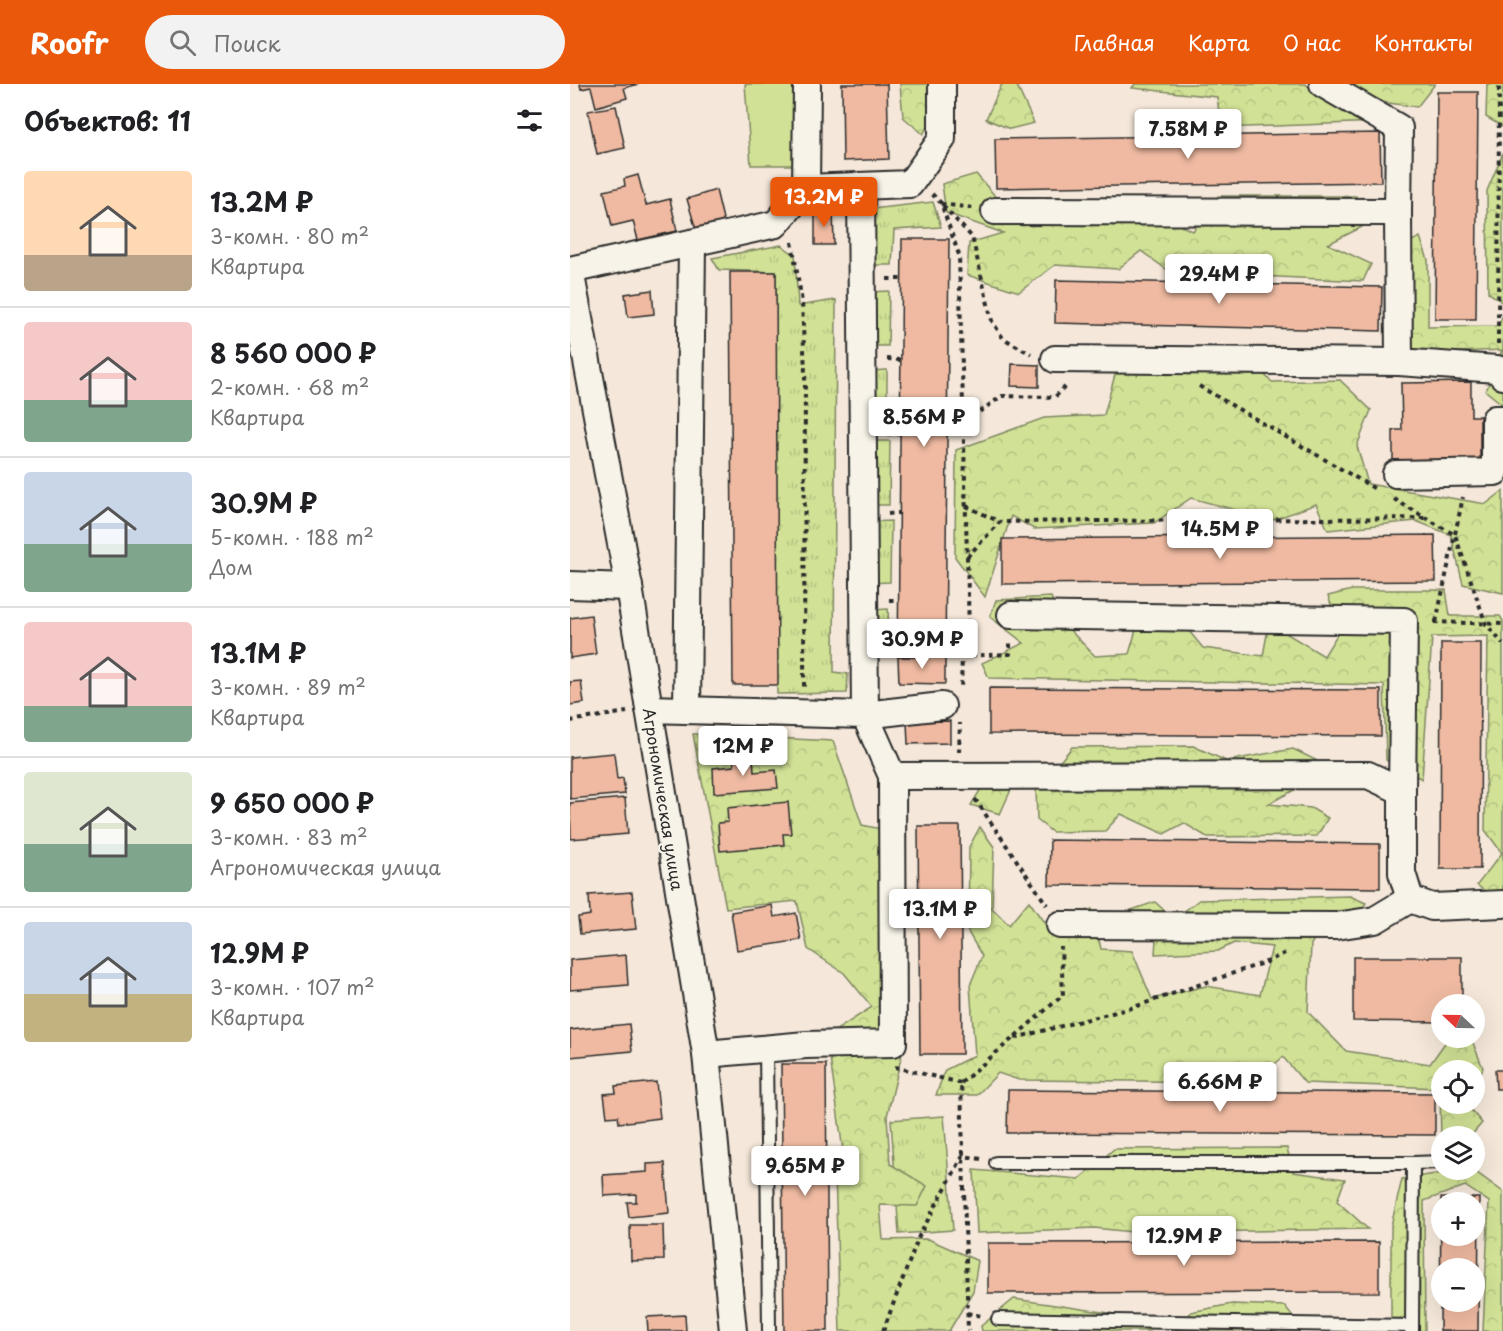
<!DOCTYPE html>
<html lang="ru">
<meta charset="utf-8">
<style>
body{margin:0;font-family:"Playpen Sans",sans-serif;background:#f2f2f2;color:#202124;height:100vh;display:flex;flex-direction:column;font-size:22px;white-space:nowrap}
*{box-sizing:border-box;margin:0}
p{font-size:20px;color:#757577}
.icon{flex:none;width:33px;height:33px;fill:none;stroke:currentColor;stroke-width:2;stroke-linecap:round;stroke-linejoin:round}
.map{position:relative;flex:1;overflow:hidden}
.panel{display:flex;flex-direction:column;background:#fff;width:570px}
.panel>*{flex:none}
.needle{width:39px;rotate:292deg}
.buttons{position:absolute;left:861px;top:910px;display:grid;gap:12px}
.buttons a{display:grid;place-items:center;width:54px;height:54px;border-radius:50%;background:#fff;box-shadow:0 6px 24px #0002;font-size:30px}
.price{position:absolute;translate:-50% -51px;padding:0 14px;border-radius:6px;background:#fff;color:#222;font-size:20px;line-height:39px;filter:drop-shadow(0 2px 3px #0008)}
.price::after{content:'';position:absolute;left:50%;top:36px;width:18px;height:14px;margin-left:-9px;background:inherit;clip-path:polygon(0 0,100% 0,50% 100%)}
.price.current{background:#ea580c;color:#fff}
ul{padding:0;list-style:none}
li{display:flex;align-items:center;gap:18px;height:150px;padding:0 24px}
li+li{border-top:2px solid #e0e0e0}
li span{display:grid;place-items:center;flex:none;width:168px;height:120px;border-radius:6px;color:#555}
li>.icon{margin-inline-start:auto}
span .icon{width:72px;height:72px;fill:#fffc;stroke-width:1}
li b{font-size:26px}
h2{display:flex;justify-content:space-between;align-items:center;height:72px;padding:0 24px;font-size:26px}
header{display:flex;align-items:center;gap:36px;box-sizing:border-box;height:84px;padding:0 30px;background:#ea580c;color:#fff}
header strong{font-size:28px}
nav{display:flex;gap:33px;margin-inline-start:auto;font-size:21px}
.search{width:420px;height:54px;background:#f2f2f2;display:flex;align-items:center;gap:15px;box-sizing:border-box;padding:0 21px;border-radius:33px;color:#757577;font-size:22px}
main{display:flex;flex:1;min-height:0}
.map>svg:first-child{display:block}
</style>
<header>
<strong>Roofr</strong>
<div class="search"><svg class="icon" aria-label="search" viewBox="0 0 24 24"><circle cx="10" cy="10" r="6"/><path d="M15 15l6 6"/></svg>Поиск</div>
<nav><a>Главная</a><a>Карта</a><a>О нас</a><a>Контакты</a></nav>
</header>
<main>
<section class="panel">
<h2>Объектов: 11<svg class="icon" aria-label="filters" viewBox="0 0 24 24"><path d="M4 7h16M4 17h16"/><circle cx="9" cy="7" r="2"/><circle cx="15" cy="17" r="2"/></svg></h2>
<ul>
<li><span style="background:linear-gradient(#ffd9b3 70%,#b9a48a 0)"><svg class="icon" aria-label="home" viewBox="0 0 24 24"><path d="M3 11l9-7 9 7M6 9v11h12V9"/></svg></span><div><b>13.2M ₽</b><p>3-комн. · 80 m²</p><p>Квартира</p></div></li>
<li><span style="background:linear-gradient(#f6c9c9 65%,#7fa58c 0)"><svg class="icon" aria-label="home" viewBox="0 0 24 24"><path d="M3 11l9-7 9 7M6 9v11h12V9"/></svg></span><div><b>8 560 000 ₽</b><p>2-комн. · 68 m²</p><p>Квартира</p></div></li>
<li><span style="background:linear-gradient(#c9d6e8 60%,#7fa58c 0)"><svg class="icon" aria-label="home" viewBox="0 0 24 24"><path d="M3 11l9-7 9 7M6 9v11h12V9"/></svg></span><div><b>30.9M ₽</b><p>5-комн. · 188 m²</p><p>Дом</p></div></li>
<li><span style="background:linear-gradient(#f6c9c9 70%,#7fa58c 0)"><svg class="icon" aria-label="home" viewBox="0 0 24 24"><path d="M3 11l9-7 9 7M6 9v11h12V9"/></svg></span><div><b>13.1M ₽</b><p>3-комн. · 89 m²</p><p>Квартира</p></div></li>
<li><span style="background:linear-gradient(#dfe7d0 60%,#7fa58c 0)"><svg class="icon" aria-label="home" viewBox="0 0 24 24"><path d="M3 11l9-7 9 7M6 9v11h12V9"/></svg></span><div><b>9 650 000 ₽</b><p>3-комн. · 83 m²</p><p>Агрономическая улица</p></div></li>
<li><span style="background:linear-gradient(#c9d6e8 60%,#c2b280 0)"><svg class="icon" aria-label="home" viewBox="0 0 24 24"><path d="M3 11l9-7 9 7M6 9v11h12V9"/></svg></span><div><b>12.9M ₽</b><p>3-комн. · 107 m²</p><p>Квартира</p></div></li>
</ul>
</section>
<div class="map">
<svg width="933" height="1247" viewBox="0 0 933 1247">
<defs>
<pattern id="grass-tufts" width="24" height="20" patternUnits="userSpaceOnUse" patternTransform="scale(1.5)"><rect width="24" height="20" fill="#d1e296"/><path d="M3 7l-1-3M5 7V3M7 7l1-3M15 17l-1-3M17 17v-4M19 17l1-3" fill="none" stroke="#b4c281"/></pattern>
<pattern id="forest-crowns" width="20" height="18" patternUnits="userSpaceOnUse" patternTransform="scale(1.5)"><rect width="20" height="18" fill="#d1e296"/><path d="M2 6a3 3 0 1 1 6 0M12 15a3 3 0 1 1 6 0" fill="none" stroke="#b4c281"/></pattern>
</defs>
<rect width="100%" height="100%" fill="#f5e8da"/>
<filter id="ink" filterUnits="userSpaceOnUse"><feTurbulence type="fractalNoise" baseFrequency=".0167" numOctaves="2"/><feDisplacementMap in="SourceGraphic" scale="12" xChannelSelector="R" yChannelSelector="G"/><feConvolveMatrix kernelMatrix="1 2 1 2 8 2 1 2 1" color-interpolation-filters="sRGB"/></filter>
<g filter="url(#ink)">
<g fill="url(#grass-tufts)" stroke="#7e8660" stroke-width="1.5">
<path d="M363 118 371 143 324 146 322 181H299L302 125Z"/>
<path d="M211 161 225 171 228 222 266 216 264 588 278 590 277 609 207 610 206 188 149 186 142 174Z"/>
<path d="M319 207 318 262H299V208Z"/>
<path d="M317 286V341L298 340V287Z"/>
<path d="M298 357H320L319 421H298Z"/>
<path d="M321 437 320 498 299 499 298 438Z"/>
<path d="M318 525 320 571 302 572V526Z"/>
<path d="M374 1032 383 1146 329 1150 321 1036Z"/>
</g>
<g fill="url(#forest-crowns)" stroke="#7e8660" stroke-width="1.5">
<path d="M330 0H364L367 29 353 50 333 33Z"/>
<path d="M432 0H446L464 39 440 45 416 35Z"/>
<path d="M565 0H735L754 13 763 0H865L847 23 797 16 808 38 651 44 647 13 562 4Z"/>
<path d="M917 0H933V43L916 33Z"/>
<path d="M933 69V219L918 208 917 107Z"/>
<path d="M406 90 446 136 554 117 623 147 648 112H786L792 143 758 160 801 180 793 197 600 188 571 167 548 185 485 181 449 208 397 191 399 159 433 149 376 129 372 100Z"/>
<path d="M850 153 858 176V243L928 242 933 231V321L916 307 932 266 841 270 834 161Z"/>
<path d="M552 265 677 274 702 298 770 296 801 326 787 362 798 400 916 420 933 407V509L893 500 881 451 846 437 758 446 746 420 703 436 621 414 584 439 464 445 441 432 415 513 385 473 386 366 474 334 534 331Z"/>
<path d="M782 506H876L880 532H930L933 537V809L921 812 907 801 932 769 915 746 918 552 862 553 852 695 816 676 814 601 419 594 412 579 454 559 420 533 426 516 481 513 493 539 525 572 559 570 568 539 614 541 633 564 693 572 699 539 754 572 770 546 758 512Z"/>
<path d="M123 650 263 657 292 741 335 750 336 889 312 922 337 949 317 1032 320 1080 357 1102 347 1122 310 1121 313 1156 358 1155 408 1177 403 1207 379 1247H270L265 1088 273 1067 257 952 302 923 274 889 238 865 227 817 156 824Z"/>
<path d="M623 662 656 677 723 665 770 688 741 697 698 720 741 724 758 734 747 752 637 753 614 739 594 750 551 730 535 747 482 748 467 736 466 704 444 699 430 730 401 721 427 679 488 680 502 663Z"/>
<path d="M410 743 424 763 422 824 439 841 459 817 475 840 522 825 531 865 562 867 582 915 636 902 690 911 702 863 664 859 648 867 585 870 586 855 561 826 585 818 604 835 629 816 780 812 796 819 787 831 761 833 741 860 738 928 776 967 860 980 877 956 901 954 913 984 905 1002 904 987H872V1020H896L912 1039 900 1053H872L871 1057 870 1004 735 999 713 973 684 998 449 996 428 989 407 1011H366L375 986 405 971 400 901 412 872 398 848 399 763Z"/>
<path d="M717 1064 723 1088 775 1095 767 1117 798 1145 572 1149 524 1144 407 1149 404 1086 509 1095 544 1065Z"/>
<path d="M893 1086H903L933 1108V1247H913L919 1118 895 1102 854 1117 855 1247H821V1142L832 1095Z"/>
<path d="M444 1215 546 1230 581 1247H412L411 1242Z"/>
<path d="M662 1220 715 1222 734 1247H606L621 1228Z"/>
</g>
<path fill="#d1e296" stroke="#7e8660" stroke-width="1.5" d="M175 0H227V81H181Z"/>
<g fill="#efbaa1" stroke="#2b2b2b" stroke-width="1.5" fill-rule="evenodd">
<path d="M10 0H69L54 4 57 14 26 23 21 3 11 5Z"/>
<path d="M272 0H317L319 75 273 77Z"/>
<path d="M867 8H908L906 235H865Z"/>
<path d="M46 22 55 64 27 70 18 27Z"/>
<path d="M810 49 811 98 426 104 425 55Z"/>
<path d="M68 91 76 121 100 115 107 147 68 156 63 137 42 142 34 107 55 102 54 95Z"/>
<path d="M146 106 154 139 126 146 117 115Z"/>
<path d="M245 126H263L264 161H245Z"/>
<path d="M332 155H379L375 573H328Z"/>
<path d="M160 188H206L208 601H163Z"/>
<path d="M486 196 812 203 811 247 485 239Z"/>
<path d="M82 206 84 230 58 233 55 210Z"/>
<path d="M442 280 469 281V303L441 302Z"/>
<path d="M901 298V332H910V375L823 376V346H832L831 299Z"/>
<path d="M865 451 866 497 432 500V455Z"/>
<path d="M21 531 26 570 0 574V534Z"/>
<path d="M871 559H911L910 785H870Z"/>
<path d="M328 573H375V600L329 599Z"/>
<path d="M11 597 14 619 0 621V598Z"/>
<path d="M419 604 811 606V652L419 650Z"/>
<path d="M380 637V659L338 660 337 638Z"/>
<path d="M44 669 47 695 53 694 55 710 0 715V673Z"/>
<path d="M183 673 184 688 206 686 208 704 144 709 143 684 164 682 163 674Z"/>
<path d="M55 714 58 750 1 755 0 719Z"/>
<path d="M218 718 221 750H213L214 761 150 767 148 739 158 738 157 724Z"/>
<path d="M348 742H390L392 970H350Z"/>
<path d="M480 756 810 760V804L479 801Z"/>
<path d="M62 808 66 845 10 850 8 833 20 831 19 811Z"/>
<path d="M202 821 204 833 226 829 231 856 167 866 161 828Z"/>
<path d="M56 871 58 901 0 906V876Z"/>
<path d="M783 873H892V921H872V938L783 937Z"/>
<path d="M59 940 62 967 0 973V946Z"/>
<path d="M211 980H256L258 1247H214Z"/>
<path d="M925 986H933V1005H926Z"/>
<path d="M86 998 90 1034 49 1039 48 1032 37 1033 34 1010 46 1009 45 1002Z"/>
<path d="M438 1006 865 1009V1051L437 1049Z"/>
<path d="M95 1079 99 1129 59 1133 57 1118H66V1110L34 1112 33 1091 77 1088V1080Z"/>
<path d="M871 1114H909L908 1247H870ZM872 1119H904V1152H872ZM872 1185H904V1218H872Z"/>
<path d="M60 1141H93L94 1176 61 1177Z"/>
<path d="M809 1158V1208L418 1209V1159Z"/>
<path d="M115 1231 116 1247H78L77 1233Z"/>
</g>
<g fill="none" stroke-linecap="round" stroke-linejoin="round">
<g stroke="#2b2b2b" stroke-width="16">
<g id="lane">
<path d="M196 965 199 1247"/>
<path d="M426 1079H843L842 1247"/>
<path d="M843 1079 872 1078"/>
<path d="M428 1235 842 1242"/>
</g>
</g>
<g stroke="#2b2b2b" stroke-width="30">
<g id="street">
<path d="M753 0 829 44 828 128"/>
<path d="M236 104 340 100 372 55V0"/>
<path d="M291 104 295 631 372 622"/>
<path d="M425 127 828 128 829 278"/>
<path d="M0 186 59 503 136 970 163 1247"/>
<path d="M0 186 206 140 236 104 237 0"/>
<path d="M485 275 829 278 927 285 933 292"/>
<path d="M826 390 925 388V335H933"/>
<path d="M0 501 59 503"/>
<path d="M441 531 834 537 832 707"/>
<path d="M79 625 295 631 322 692 323 959 236 961 136 970"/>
<path d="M117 626 122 159"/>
<path d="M322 692 798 691 832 707V789L840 815"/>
<path d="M840 815 862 823 933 820"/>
<path d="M490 841 766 842 805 836 840 815"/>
</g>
</g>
<g stroke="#2b2b2b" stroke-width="4" stroke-dasharray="4.5 4.5" stroke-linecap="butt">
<path d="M362 110 371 119 389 171 399 548 392 572 391 605"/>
<path d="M371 120 403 124"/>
<path d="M373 122 402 153 422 237 433 254 461 270"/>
<path d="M222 158 232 218 235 289 234 605"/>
<path d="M317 195H332"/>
<path d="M928 260 929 0"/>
<path d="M317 275 331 276"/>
<path d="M629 302 807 406"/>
<path d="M395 338 432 312 485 313 498 300"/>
<path d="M317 350H330"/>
<path d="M824 415 885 451 916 540 933 560"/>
<path d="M396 422 430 438"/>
<path d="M318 430 330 429"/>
<path d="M397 473 430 438 855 434"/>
<path d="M319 516H329"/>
<path d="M864 538 933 540"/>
<path d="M866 538 893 413"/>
<path d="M392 572 440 570V555"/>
<path d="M0 637 57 628"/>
<path d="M389 668 390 639"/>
<path d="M405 715 477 821"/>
<path d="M445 954 561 924 699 877 717 868"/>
<path d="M325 983 391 999 398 1247"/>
<path d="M391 999 493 911 491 863"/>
<path d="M397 1229 411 1232"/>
<path d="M313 1247 349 1152 393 1072 411 1075"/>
</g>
<use href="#lane" stroke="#f7f3e8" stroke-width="12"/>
<use href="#street" stroke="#f7f3e8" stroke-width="26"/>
</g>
</g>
<g text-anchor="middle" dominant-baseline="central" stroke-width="4.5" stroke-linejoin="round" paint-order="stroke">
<g font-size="16" fill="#2b2b2b" stroke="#f7f3e8">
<text transform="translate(94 715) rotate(81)">Агрономическая улица</text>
</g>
</g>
</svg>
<div class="buttons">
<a><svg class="needle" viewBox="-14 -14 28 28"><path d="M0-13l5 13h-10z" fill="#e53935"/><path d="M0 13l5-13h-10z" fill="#757577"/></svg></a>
<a><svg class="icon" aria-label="locate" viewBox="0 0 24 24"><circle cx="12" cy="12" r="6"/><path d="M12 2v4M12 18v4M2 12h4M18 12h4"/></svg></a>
<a><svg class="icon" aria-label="layers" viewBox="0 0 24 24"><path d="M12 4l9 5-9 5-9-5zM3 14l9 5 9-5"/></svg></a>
<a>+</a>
<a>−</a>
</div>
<b class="price" style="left:618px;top:76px">7.58M ₽</b>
<b class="price current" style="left:254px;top:144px">13.2M ₽</b>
<b class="price" style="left:649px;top:221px">29.4M ₽</b>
<b class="price" style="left:354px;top:364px">8.56M ₽</b>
<b class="price" style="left:650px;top:476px">14.5M ₽</b>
<b class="price" style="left:352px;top:586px">30.9M ₽</b>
<b class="price" style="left:173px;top:693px">12M ₽</b>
<b class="price" style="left:370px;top:856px">13.1M ₽</b>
<b class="price" style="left:650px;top:1029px">6.66M ₽</b>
<b class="price" style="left:235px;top:1113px">9.65M ₽</b>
<b class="price" style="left:614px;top:1183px">12.9M ₽</b>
</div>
</main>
